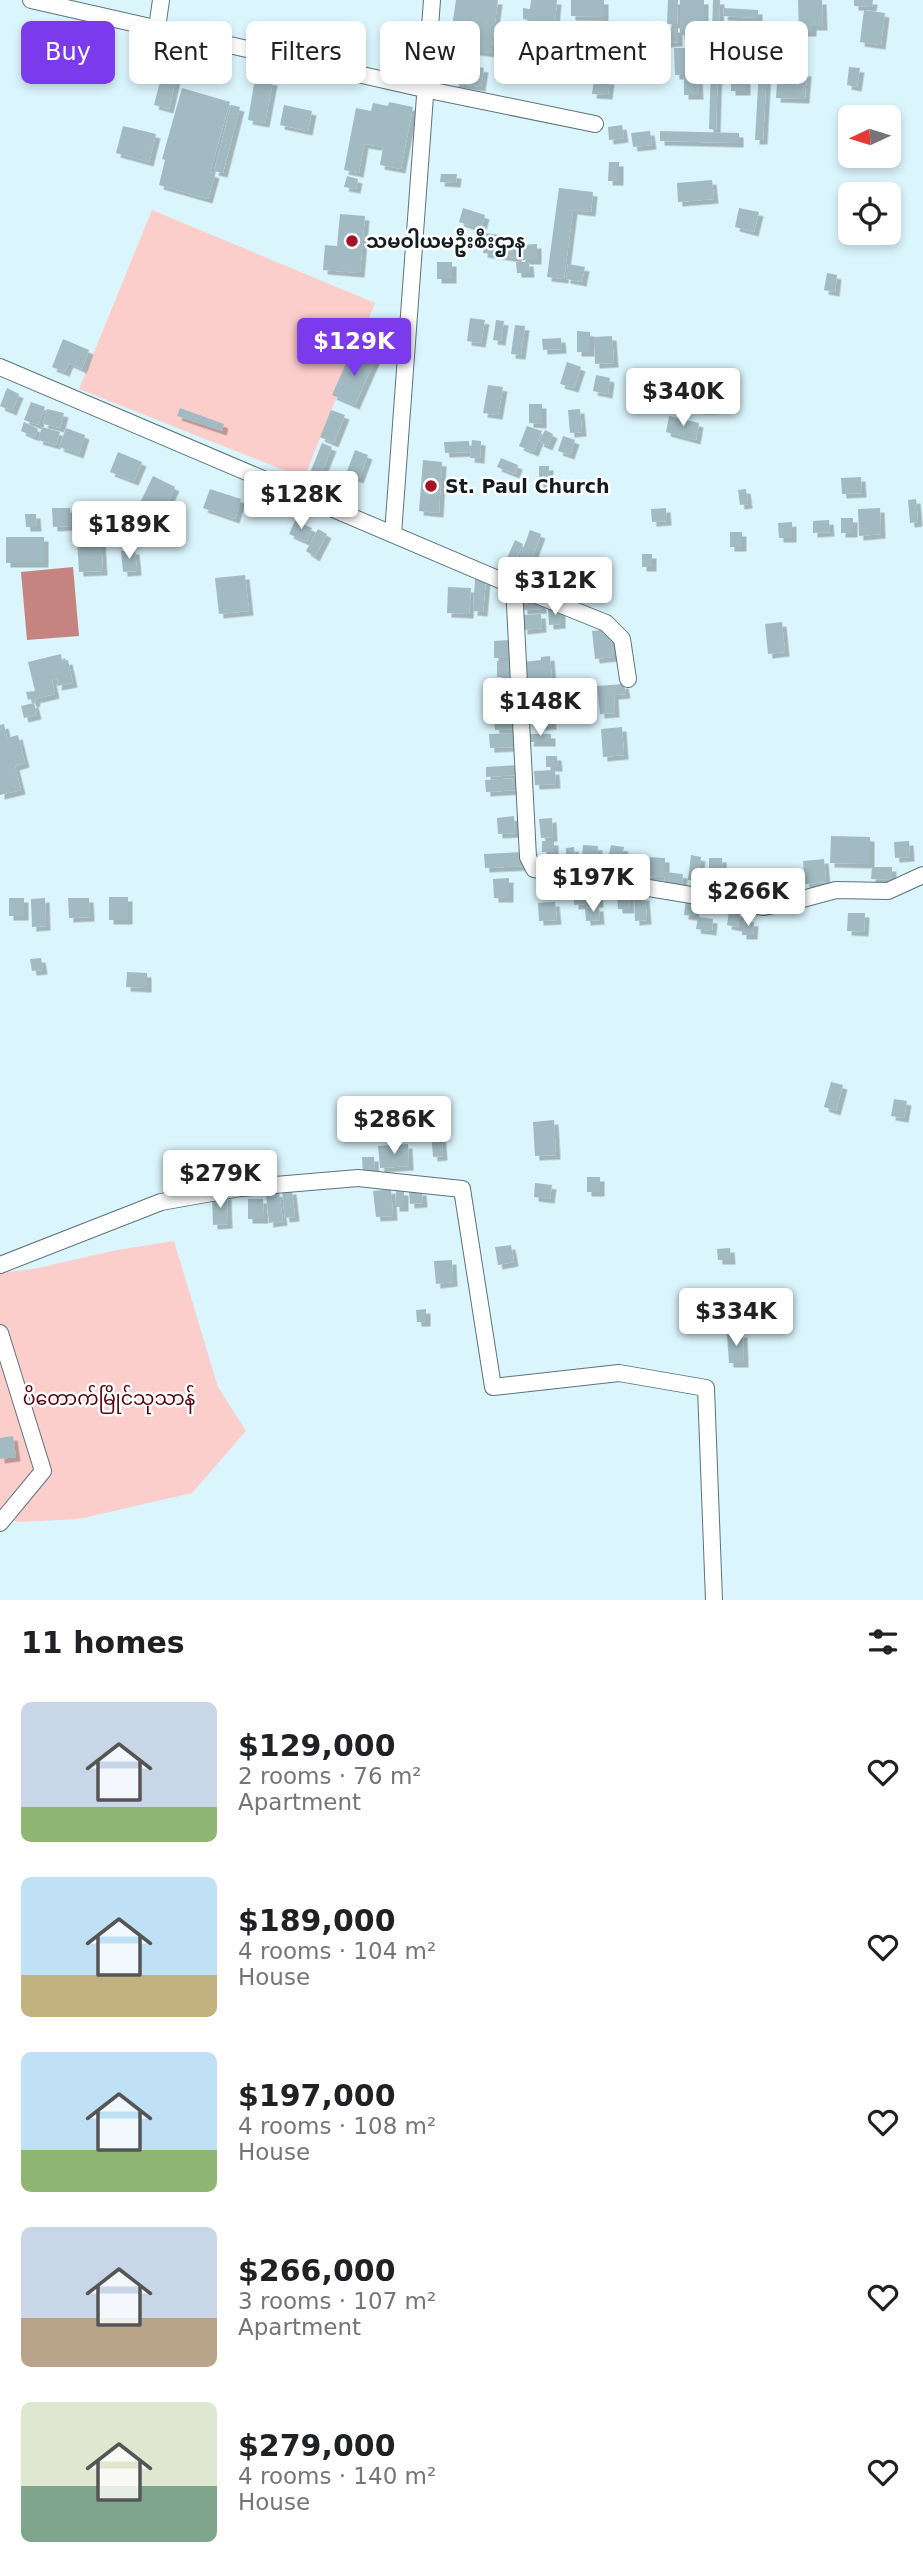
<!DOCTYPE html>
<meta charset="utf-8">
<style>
body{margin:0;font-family:"DejaVu Sans","Noto Sans Myanmar",sans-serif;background:#f2f2f2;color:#202124;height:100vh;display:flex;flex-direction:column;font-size:26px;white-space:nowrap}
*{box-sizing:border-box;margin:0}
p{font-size:23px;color:#757577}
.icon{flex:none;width:38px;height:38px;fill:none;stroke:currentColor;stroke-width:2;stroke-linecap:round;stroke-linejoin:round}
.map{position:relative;height:1600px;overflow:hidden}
.panel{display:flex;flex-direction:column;background:#fff;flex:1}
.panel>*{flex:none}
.banner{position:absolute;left:21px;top:21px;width:882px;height:63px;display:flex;gap:14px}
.needle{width:46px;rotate:266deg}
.buttons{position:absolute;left:838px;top:105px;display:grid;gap:14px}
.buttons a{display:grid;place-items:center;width:63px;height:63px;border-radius:10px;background:#fff;box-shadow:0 4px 10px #0003;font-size:35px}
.price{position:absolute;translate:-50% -60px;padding:0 16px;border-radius:7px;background:#fff;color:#222;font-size:23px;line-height:46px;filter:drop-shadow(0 2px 4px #0008)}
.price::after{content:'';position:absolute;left:50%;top:42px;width:21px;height:16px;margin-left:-10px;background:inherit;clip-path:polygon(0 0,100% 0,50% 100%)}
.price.active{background:#7c3aed;color:#fff}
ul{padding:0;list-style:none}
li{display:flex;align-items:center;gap:21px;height:175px;padding:0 21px}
li span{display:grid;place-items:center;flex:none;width:196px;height:140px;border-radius:10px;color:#555}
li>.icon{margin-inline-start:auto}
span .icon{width:84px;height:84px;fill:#fffc;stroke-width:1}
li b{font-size:30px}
h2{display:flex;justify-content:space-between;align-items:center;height:84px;padding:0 21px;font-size:30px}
.tag{padding:0 24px;border-radius:10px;background:#fff;box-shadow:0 4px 10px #0003;font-size:24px;line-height:63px}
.tag.active{background:#7c3aed;color:#fff}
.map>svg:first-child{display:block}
</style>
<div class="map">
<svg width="923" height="1600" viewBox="0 0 923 1600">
<defs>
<filter id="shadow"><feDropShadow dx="4.5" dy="4.5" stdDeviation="0" flood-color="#0004"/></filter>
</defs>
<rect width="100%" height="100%" fill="#dbf5fc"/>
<g fill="#fccecb">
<path d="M152 210 375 303 304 478 79 389Z"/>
<path d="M174 1241 218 1387 246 1431 192 1493 79 1519 18 1522 0 1516V1273L33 1269 117 1250Z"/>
</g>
<path fill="#c68481" d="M73 567 79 636 27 640 21 572Z"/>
<g fill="#a2bbc2" filter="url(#shadow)">
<path d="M456 0H498L491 53 449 47Z"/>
<path d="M531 0H557L554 35 528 32 529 20 523 19V8L530 9Z"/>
<path d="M571 0H604V17L571 16Z"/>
<path d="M668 0H678L677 24H667Z"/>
<rect x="680" y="0" width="24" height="35"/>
<path d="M713 0H720L716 130 709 129Z"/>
<path d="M798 0H822L823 26H812V32H799Z"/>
<path d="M854 0H873L872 7 854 6Z"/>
<path d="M724 8 758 10V18L723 16Z"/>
<path d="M864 10 885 13 881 45 860 42Z"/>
<path d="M663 28H678V42L663 43Z"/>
<path d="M723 32 754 33V43L723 42Z"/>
<path d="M556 41 588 45 587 52 594 53 592 63H586L585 69 553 65Z"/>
<path d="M543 45 553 46 551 72 541 71Z"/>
<path d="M674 48H698V74L675 75Z"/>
<path d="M760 51H768L763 140H755Z"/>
<path d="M721 60 754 61V69L721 67Z"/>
<path d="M457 64 484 68 481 87 454 83Z"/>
<path d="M849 67 860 68 857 87 847 85Z"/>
<path d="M163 70 177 74 169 109 154 105Z"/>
<path d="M778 70 807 72 805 99 776 98Z"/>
<rect x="731" y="71" width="15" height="20"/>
<path d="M698 76 699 95H684V77Z"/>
<path d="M255 78 273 81 265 123 248 120Z"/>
<path d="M594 79 610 80 608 95 592 94Z"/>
<path d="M182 88 230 102 210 172 215 174 208 199 159 185 165 160 162 159Z"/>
<path d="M389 102 413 107 401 169 380 165 383 147 364 144 359 173 344 170 356 108 371 111 373 103 388 106Z"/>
<path d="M231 105 240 107 223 173 214 171Z"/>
<path d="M284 105 312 111 308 131 280 125Z"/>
<path d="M622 125 624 138 609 140 608 127Z"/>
<path d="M123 126 156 134 149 162 116 153Z"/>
<path d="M650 131 652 145 633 147 631 133Z"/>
<path d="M660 131 739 133V143L660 141Z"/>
<path d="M609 162H619V181H608Z"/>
<path d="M441 174H457L456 183 440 182Z"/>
<path d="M347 176 358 179 356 189 344 187Z"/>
<path d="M712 180 714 199 678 202 677 183Z"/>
<path d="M559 188 593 192 591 212 573 210 564 279 547 277Z"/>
<path d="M463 208 485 215 481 229 459 222Z"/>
<path d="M739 208 759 212 754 232 735 227Z"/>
<path d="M340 214 365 216 360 273 323 270 325 245 337 246Z"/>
<path d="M486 233 520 238 517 258 483 253Z"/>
<path d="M537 244V260H521V245Z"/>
<rect x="437" y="262" width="15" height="17"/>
<path d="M516 262H529L530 273H517Z"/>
<path d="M568 264 585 267 582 282 566 279Z"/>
<path d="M827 273 837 275 835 292 824 290Z"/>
<path d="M470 318 485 320 481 343 467 341Z"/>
<path d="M496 320 504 321 501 341 493 340Z"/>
<path d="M515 325 525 326 521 355 511 354Z"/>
<path d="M577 331 590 332V352H577Z"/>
<path d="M612 336 614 363 595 364 594 337Z"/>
<path d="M561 338 562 349 543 350 542 339Z"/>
<path d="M63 339 89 350 82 369 69 363 65 372 52 367Z"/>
<path d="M352 350 375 360 355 405 332 395Z"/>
<path d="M567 362 581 367 574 388 560 384Z"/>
<path d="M596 375 610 378 608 394 593 391Z"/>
<path d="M488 385 503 387 498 415 483 413Z"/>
<path d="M7 388 19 394 12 411 0 406Z"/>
<path d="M662 393H672L673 407H662Z"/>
<path d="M712 396V410H699V397Z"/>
<path d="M31 402 45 407 38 425 24 420Z"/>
<path d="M529 404H542V424L529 423Z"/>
<path d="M180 408 224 424 222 431 177 416Z"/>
<path d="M47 409 64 413 60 428 43 424Z"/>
<path d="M580 409 582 432 570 433 568 410Z"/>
<path d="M331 410 345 415 334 443 320 437Z"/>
<path d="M669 416 699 423 696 440 666 432Z"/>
<path d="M24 422 38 429 35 437 21 431Z"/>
<path d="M527 426 542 431 534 452 519 446Z"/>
<path d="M42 427 60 432 56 445 38 440Z"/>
<path d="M66 428 85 435 79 454 59 447Z"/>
<path d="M545 430 553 434 548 446 539 442Z"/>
<path d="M563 436 575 440 570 455 558 451Z"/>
<path d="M472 440 481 441 480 459 470 458Z"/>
<path d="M469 441 470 452 445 453 444 442Z"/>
<path d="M322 443 332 447 320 477 310 473Z"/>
<path d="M355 450 368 455 359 479 346 474Z"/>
<path d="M118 452 142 462 134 481 110 472Z"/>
<path d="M501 458 518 465 515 474 497 467Z"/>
<path d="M423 460 442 462 439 513 419 511Z"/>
<path d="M539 466H549L548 485 539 484Z"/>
<path d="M153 476 175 487 162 514 140 503Z"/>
<path d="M861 477 862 493 842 494 841 478Z"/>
<path d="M210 489 241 499 235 519 203 508Z"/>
<path d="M746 489 748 504 740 505 738 490Z"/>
<path d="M916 499 918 522 910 523 908 500Z"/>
<path d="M52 508H70L71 526 53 527Z"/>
<path d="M666 508 667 521 652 522 651 509Z"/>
<path d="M880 508 881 534 859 536 858 509Z"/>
<path d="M25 514H36L37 527H26Z"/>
<rect x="841" y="518" width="12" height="15"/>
<path d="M829 520 830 532 813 533V521Z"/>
<path d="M295 521 312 528 307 542 289 534Z"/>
<path d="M792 522V538H779L778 523Z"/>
<path d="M318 529 327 534 315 557 306 551Z"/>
<path d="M530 530 541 534 526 575 515 571Z"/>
<rect x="730" y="532" width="12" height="15"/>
<rect x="6" y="537" width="38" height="26"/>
<path d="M101 538 103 571 79 572 77 539Z"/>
<path d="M515 540 523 544 515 561 507 558Z"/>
<path d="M135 550 137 571 123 572 121 551Z"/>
<rect x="642" y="554" width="10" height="13"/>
<path d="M537 561 554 567 545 590 529 583Z"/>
<path d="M586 566V579L568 580 567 568Z"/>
<path d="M245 575 249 611 219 614 215 578Z"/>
<path d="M475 579 486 580 483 612 473 611Z"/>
<path d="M448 587 471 588 469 614 447 613Z"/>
<path d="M541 598 542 609 523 610 522 599Z"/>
<path d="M548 609H561V624L549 625Z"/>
<path d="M541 614 542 628 523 630 522 615Z"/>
<path d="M782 622 785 652 768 654 765 624Z"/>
<path d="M610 629 613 657 595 659 592 631Z"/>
<path d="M509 640 510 658H494V641Z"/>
<path d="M61 654 62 661 68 660 73 683 57 686 58 678 52 680 55 694 35 699 36 702 32 703 31 699 28 700 26 692 35 691 28 662Z"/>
<path d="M550 656 552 681 524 683 523 662 541 660V657Z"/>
<rect x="497" y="661" width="16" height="16"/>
<path d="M549 683V698L536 699 535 684Z"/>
<path d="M624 684 626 694 614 695 615 713 600 714 597 686Z"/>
<path d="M516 696 517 713 493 715 492 698Z"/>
<path d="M550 701 552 725 538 726 536 702Z"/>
<path d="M34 703 37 715 24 718 21 706Z"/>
<path d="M513 716 514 729 495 730 494 718Z"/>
<path d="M4 724 7 738 18 735 25 763 15 766 21 790 0 795V725Z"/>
<path d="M622 727 624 755 603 757 601 729Z"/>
<path d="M517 733 518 747 490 748 489 734Z"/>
<path d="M530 734H551V742H529Z"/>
<path d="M546 756H557L558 767H546Z"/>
<path d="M519 765V775L486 777V767Z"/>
<path d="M555 770 556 784 535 785 534 771Z"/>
<path d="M519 778 520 790 486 792 485 780Z"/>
<path d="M514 816 515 833 498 834 497 818Z"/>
<path d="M552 818 553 837 541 838 539 819Z"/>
<path d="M831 836 870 837V864L830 863Z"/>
<path d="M542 841H554V851L542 852Z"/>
<path d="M909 841 910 857 895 858 894 842Z"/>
<path d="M583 845 598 846 596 871 581 869Z"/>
<path d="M611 845 624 847 619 871 606 868Z"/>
<path d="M574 847 575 865H566V848Z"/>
<path d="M524 852 525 866 485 868 484 854Z"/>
<path d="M626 854 635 855 634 871H625Z"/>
<path d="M691 855 701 857 698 881 688 880Z"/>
<path d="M647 857 665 858V872L683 874 682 886 664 885 665 877 646 876Z"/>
<path d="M709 858H722L723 884H709Z"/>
<path d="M824 859 826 882 805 884 803 861Z"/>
<path d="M872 867H892V880L871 879Z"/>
<path d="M509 878V898H494L493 879Z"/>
<path d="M598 894 599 903 574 905V895Z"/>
<path d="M617 894H629L630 909H618Z"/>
<path d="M645 896 647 920 635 921 634 897Z"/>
<rect x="109" y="897" width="19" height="23"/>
<rect x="9" y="898" width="15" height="18"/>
<path d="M45 898 46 926 32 927 31 899Z"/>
<path d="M68 898H89L90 917 69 918Z"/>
<path d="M686 900 696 901 694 916 684 915Z"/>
<path d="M555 902 557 920 539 921 538 903Z"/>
<path d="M599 907 600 920 586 921 585 908Z"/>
<path d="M729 911 740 913 738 927 727 925Z"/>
<path d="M848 913H865L864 932 847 931Z"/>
<path d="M698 917 713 919 712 931 696 929Z"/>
<path d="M742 922H754L753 935H742Z"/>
<path d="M41 958 43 970 32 971 30 959Z"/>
<path d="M127 972 147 973V988L126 987Z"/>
<path d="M831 1082 843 1085 836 1111 824 1107Z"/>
<path d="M894 1099 907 1101 904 1118 891 1116Z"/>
<path d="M554 1120 556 1155 535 1156 533 1122Z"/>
<path d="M441 1131 443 1156 433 1157 431 1132Z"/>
<path d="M408 1144 409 1166 380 1168 378 1146Z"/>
<path d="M362 1157H374L375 1173 363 1174Z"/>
<rect x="587" y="1177" width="13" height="15"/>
<path d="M535 1183 552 1185 550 1199 534 1197Z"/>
<path d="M391 1189 393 1216 376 1217 373 1191Z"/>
<path d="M292 1190 295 1217 285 1218 282 1191Z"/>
<path d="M396 1191H404V1207H395Z"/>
<path d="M409 1191H422L423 1203 410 1204Z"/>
<path d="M279 1192 283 1221 269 1223 266 1194Z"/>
<path d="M227 1195 228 1224 213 1225 212 1196Z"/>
<path d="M248 1199H263L264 1219H248Z"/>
<path d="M511 1245 514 1262 498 1265 495 1247Z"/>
<path d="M730 1248 731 1260H718L717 1249Z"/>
<path d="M452 1260 453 1282 436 1284 434 1261Z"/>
<path d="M426 1309V1322H417L416 1310Z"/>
<path d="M743 1333 744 1363H729L727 1334Z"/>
<path d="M13 1436 16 1457 0 1459V1438Z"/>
</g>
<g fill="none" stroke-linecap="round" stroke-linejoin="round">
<g stroke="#5c737a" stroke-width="18">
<g id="minor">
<path d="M31 0 424 89 595 124"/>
<path d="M157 28 161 0"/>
<path d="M0 367 514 586 528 857 534 869 764 907 799 900 836 890 888 891 923 875"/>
<path d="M393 534 432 0"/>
<path d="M514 586 606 623 622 639 628 679"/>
<path d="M0 1265 161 1202 240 1188 358 1178 462 1189 493 1387 619 1373 706 1388 714 1600"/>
<path d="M0 1333 43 1471 0 1523"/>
</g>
</g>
<use href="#minor" stroke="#fff" stroke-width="16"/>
</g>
<g fill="#a71026" stroke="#fdfdfd" stroke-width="2.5">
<circle cx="352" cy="241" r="7"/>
<circle cx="431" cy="486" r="7"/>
</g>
<g text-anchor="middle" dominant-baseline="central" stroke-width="5" stroke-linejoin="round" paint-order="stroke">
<g font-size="19" font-weight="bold" fill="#131d1f" stroke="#fdfdfd" text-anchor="start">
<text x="366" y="241">သမဝါယမဦးစီးဌာန</text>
<text x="445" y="486">St. Paul Church</text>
</g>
<g font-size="19" fill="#57040f" stroke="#fdfdfd">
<text x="109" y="1398">ပိတောက်မြိုင်သုသာန်</text>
</g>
</g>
</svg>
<div class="buttons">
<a><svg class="needle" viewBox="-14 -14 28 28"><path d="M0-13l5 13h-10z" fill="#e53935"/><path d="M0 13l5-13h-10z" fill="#757577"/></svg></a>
<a><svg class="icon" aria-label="locate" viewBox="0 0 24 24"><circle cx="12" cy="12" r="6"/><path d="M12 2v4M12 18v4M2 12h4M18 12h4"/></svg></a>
</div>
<b class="price active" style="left:354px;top:378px">$129K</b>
<b class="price" style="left:683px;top:428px">$340K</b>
<b class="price" style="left:301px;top:531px">$128K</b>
<b class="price" style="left:129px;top:561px">$189K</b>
<b class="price" style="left:555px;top:617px">$312K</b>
<b class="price" style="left:540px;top:738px">$148K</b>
<b class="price" style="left:593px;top:914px">$197K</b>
<b class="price" style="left:748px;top:928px">$266K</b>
<b class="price" style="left:394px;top:1156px">$286K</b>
<b class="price" style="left:220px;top:1210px">$279K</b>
<b class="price" style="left:736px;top:1348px">$334K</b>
<div class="banner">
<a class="tag active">Buy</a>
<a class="tag">Rent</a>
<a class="tag">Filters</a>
<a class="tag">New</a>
<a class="tag">Apartment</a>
<a class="tag">House</a>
</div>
</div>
<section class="panel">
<h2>11 homes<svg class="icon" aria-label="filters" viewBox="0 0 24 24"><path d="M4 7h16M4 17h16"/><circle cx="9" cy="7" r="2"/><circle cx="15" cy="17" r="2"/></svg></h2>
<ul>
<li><span style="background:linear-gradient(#c9d6e8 75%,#8fb573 0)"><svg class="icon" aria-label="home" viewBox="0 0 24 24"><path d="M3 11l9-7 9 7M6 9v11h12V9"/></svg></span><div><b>$129,000</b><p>2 rooms · 76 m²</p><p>Apartment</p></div><svg class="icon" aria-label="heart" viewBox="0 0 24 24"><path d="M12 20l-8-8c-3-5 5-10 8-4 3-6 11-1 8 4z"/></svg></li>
<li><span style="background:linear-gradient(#bfe0f5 70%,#c2b280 0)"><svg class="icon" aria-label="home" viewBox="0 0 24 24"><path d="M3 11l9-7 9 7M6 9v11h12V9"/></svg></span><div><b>$189,000</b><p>4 rooms · 104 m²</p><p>House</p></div><svg class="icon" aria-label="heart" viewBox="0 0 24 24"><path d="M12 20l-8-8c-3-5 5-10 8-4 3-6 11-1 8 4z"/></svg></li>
<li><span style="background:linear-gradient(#bfe0f5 70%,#8fb573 0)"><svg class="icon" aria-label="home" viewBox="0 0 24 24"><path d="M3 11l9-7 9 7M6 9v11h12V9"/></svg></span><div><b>$197,000</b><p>4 rooms · 108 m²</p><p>House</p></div><svg class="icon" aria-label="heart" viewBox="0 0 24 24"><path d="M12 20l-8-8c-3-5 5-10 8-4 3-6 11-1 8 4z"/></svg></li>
<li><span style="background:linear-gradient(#c9d6e8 65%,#b9a48a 0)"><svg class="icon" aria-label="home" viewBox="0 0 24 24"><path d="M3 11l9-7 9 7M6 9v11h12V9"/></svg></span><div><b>$266,000</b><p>3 rooms · 107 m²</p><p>Apartment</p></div><svg class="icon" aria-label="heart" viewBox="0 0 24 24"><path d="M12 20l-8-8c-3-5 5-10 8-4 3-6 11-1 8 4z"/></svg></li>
<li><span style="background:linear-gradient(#dfe7d0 60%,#7fa58c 0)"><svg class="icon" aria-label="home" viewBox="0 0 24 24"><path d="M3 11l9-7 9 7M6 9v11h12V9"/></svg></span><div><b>$279,000</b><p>4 rooms · 140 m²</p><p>House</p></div><svg class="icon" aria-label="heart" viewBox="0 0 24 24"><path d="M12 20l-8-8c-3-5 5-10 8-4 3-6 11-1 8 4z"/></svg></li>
</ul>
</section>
